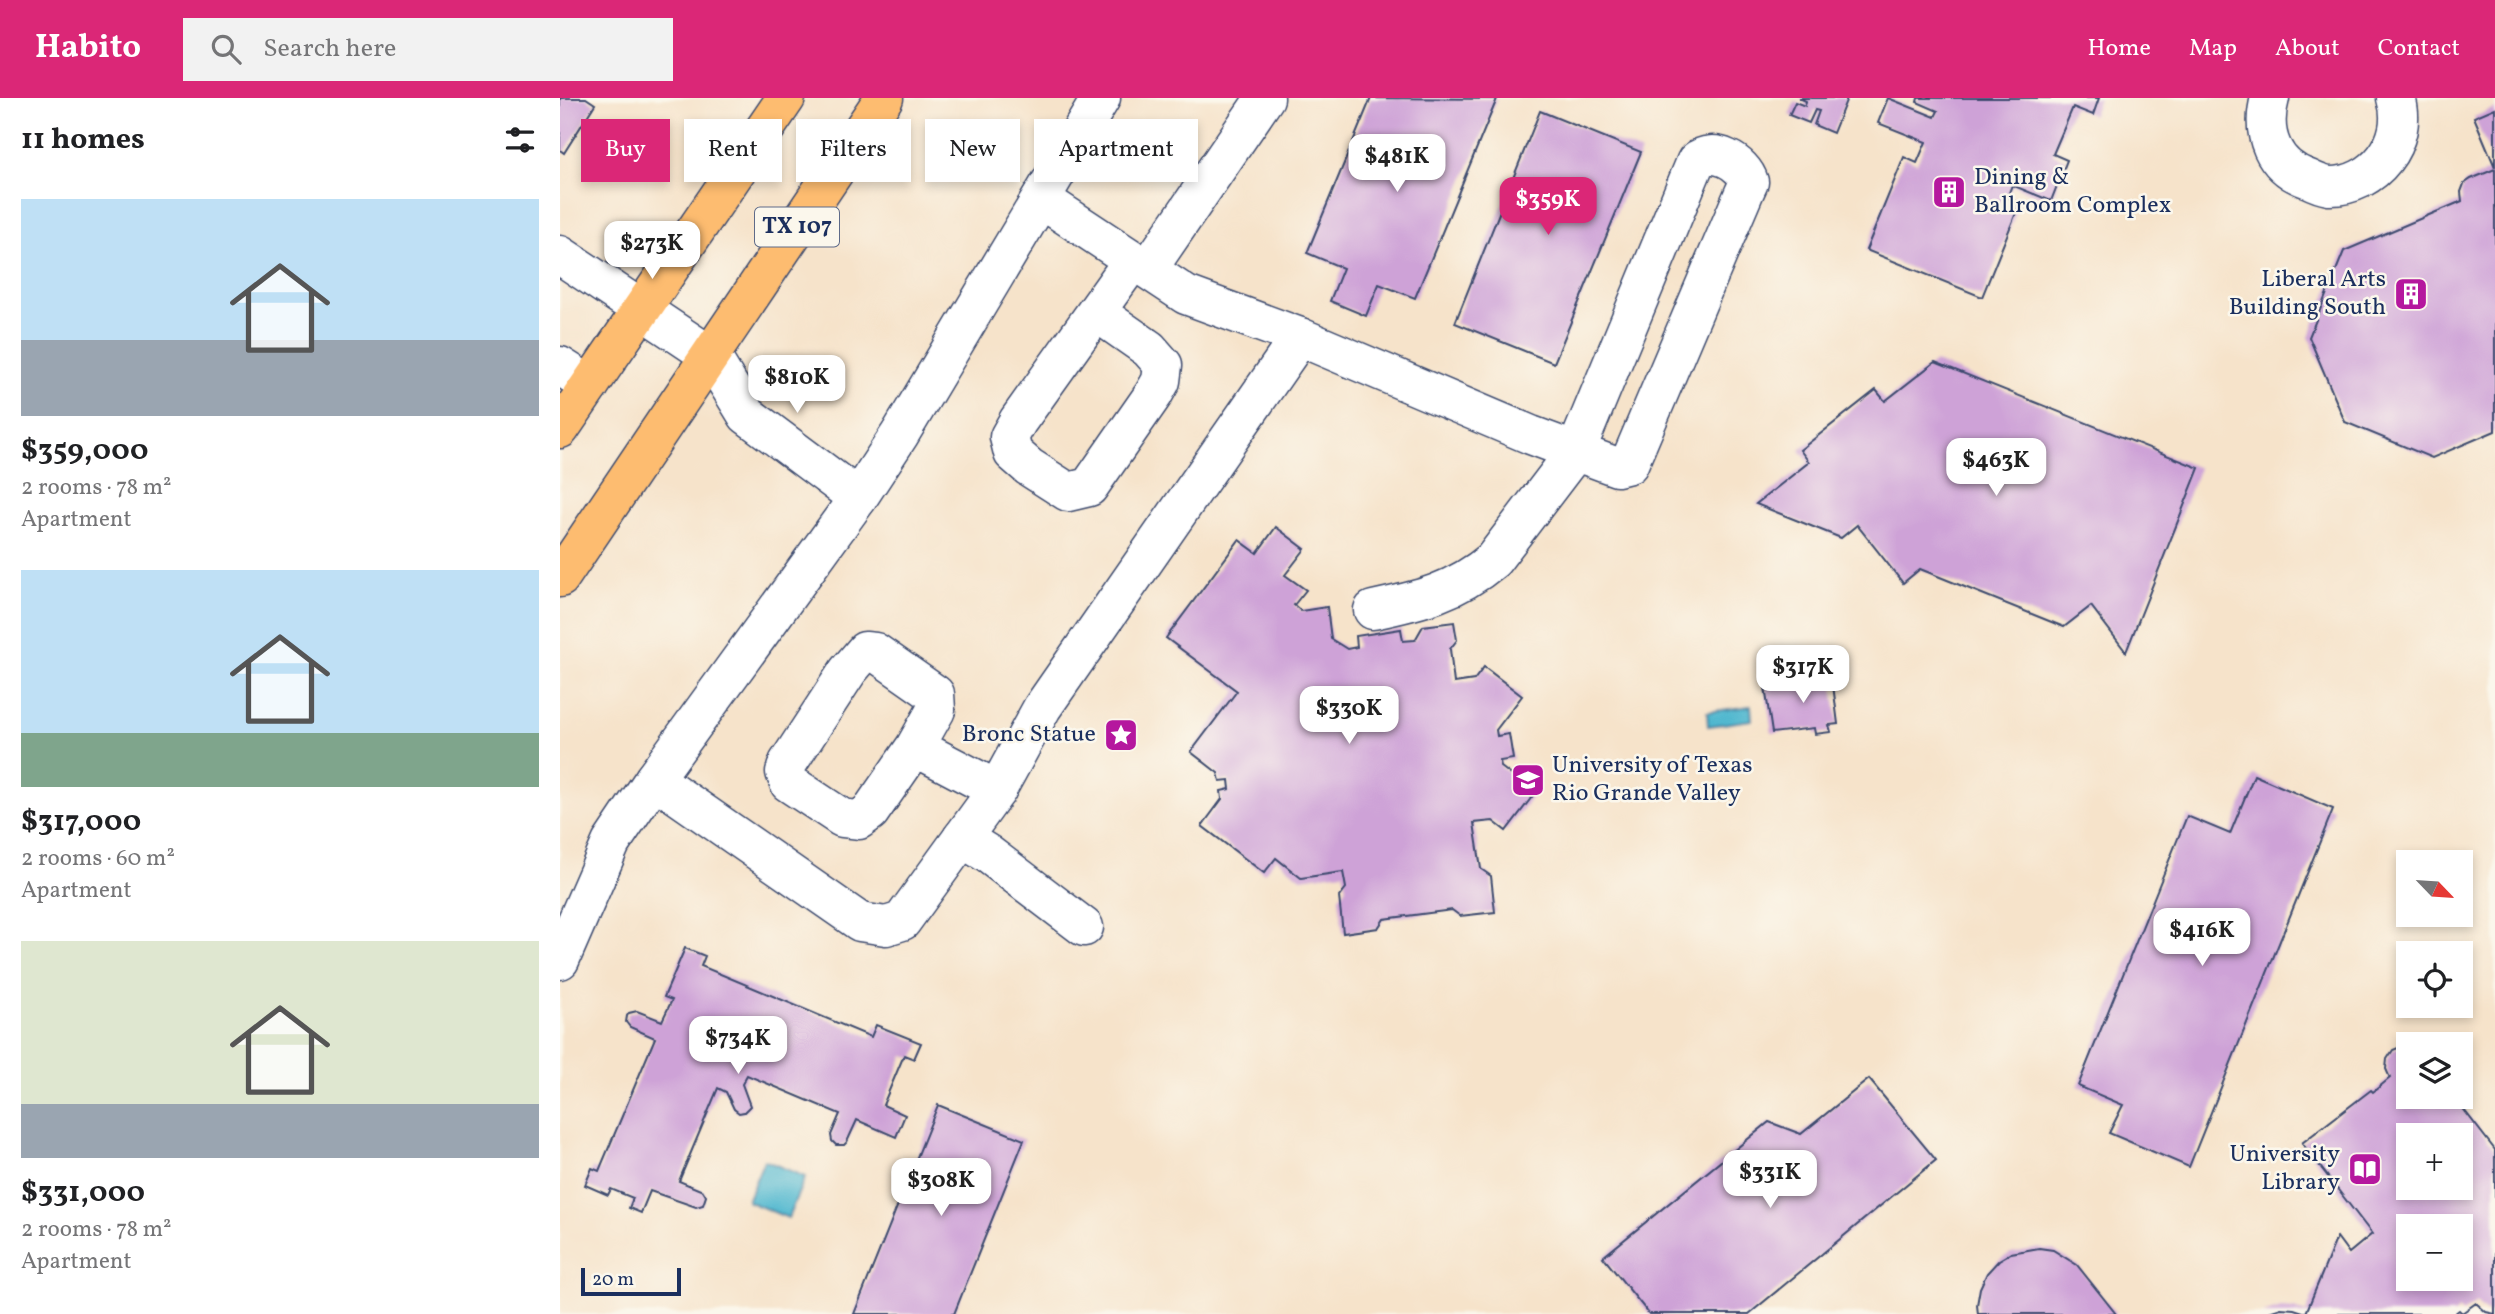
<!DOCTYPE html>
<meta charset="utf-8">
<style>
body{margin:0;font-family:Vollkorn,serif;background:#f2f2f2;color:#202124;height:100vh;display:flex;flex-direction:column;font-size:26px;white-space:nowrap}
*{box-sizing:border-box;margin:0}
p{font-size:23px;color:#757577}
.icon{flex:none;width:38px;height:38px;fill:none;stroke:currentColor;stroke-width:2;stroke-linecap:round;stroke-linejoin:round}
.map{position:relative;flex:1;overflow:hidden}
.details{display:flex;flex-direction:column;background:#fff;width:560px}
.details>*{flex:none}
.guide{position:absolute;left:21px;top:21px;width:665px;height:63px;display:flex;gap:14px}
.needle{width:46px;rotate:115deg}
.tools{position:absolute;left:1836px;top:752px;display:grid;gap:14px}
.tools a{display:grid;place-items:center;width:77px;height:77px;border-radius:0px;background:#fff;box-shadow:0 4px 10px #0003;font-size:35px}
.scale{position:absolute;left:21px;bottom:18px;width:100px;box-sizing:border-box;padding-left:7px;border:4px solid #1b2f5e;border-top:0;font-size:19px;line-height:24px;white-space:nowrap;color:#1b2f5e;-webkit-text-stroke:5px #fbf7ec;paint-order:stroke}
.price{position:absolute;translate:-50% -60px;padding:0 16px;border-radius:14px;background:#fff;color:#222;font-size:23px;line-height:46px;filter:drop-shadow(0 2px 4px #0008)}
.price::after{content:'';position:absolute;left:50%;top:42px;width:21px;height:16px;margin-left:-10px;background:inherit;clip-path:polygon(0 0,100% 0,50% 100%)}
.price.current{background:#db2777;color:#fff}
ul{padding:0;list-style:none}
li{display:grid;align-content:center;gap:14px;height:371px;padding:0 21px}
li span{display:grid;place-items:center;height:217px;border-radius:0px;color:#555}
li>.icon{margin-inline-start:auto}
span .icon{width:126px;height:126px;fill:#fffc;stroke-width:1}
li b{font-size:30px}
h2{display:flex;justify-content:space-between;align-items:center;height:84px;padding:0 21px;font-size:30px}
.chip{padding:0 24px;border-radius:0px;background:#fff;box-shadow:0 4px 10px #0003;font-size:24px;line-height:63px}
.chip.current{background:#db2777;color:#fff}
header{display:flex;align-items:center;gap:42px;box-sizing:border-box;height:98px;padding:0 35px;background:#db2777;color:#fff}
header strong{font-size:33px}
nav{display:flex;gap:38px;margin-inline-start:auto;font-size:24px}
.search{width:490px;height:63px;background:#f2f2f2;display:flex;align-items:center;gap:18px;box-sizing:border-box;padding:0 24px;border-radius:0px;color:#757577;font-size:26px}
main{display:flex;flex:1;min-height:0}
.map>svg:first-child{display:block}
</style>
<header>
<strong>Habito</strong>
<div class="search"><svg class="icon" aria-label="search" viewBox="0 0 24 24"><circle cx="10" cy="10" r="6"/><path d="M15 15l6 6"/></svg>Search here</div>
<nav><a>Home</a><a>Map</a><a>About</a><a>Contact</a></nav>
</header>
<main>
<section class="details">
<h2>11 homes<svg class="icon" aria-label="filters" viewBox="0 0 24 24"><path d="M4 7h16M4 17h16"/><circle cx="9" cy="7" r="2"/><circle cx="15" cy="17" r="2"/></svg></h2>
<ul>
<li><span style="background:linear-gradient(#bfe0f5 65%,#9aa5b1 0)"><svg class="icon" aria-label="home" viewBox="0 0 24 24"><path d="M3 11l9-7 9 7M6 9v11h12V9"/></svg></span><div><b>$359,000</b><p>2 rooms · 78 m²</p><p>Apartment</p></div></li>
<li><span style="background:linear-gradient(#bfe0f5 75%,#7fa58c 0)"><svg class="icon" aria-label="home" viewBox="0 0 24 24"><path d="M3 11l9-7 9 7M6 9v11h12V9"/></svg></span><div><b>$317,000</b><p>2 rooms · 60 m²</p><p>Apartment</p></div></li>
<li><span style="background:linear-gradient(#dfe7d0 75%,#9aa5b1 0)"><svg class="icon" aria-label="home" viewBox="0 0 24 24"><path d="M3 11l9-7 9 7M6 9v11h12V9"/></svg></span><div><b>$331,000</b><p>2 rooms · 78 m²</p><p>Apartment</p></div></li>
</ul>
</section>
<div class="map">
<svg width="1935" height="1216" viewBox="0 0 1935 1216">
<rect width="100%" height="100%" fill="#fbf7ec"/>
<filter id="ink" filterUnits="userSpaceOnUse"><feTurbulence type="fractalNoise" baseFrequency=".0143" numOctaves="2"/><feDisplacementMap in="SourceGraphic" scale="14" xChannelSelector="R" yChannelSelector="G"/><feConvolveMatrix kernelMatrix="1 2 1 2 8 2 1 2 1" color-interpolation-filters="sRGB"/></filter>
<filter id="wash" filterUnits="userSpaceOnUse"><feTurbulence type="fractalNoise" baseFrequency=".00686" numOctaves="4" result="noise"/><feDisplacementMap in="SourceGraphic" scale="28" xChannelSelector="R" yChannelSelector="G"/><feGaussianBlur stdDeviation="1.57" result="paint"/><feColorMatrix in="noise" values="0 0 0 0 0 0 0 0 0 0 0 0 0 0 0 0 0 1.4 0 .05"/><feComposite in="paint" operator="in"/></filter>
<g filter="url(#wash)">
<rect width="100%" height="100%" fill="#f6e3ca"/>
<g fill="#50b7cf" stroke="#367396" stroke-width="2">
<path d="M1191 608 1192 622 1148 628 1147 614Z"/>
<path d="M204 1062 245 1079 228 1120 187 1103Z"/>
</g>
<g id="blocks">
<g fill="#cea2d7" fill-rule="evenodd">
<path d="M0 0H26L35 6 4 55 0 52Z"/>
<path d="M811 0 937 1 855 200 819 186 806 218 770 203 783 170 747 155Z"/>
<path d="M1239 0H1287L1273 35 1254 27 1259 13 1255 12 1249 25 1229 17 1235 4 1245 8 1246 3Z"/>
<path d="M1328 0 1375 19 1378 13 1357 4 1358 0H1539L1533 17 1513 9 1493 56 1507 62 1491 103 1452 87 1447 100 1460 105 1422 199 1306 152 1344 59 1357 65 1366 44 1318 25Z"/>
<path d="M1935 10V69L1914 19Z"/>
<path d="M980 13 1081 54 994 265 895 225Z"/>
<path d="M1935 71V333L1872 360 1785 324 1749 239 1784 153 1902 103 1901 94 1904 86 1911 81Z"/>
<path d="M1375 264 1639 370 1566 554 1531 508 1504 529 1360 471 1343 485 1297 427 1281 440 1196 406 1249 364 1240 352 1316 292 1325 303Z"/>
<path d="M716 429 745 451 725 477 746 492 734 507 741 513 767 509 771 541 787 551 797 549 796 538 841 531 843 543 855 542 863 528 894 524 897 542 890 551 894 585 914 582 924 569 962 598 936 632 937 638 949 636 953 661 940 663 941 669 975 695 946 733 933 723 914 725 921 771 931 778 935 814 900 818 892 812 824 821 818 830 783 835 779 799 786 790 783 774 741 780 716 760 704 775 642 728 662 701 661 693 670 691 669 682 660 683 658 675 631 654 677 593 606 540 679 442 697 455Z"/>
<path d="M1262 575 1263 581 1272 579 1278 626 1269 627 1271 634 1255 636 1254 630 1212 635 1205 589 1248 583 1247 577Z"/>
<path d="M1694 677 1773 711 1629 1069 1549 1035 1563 1007 1518 988 1627 718 1670 736Z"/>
<path d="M125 850 145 858 141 868 311 939 316 927 361 945 354 961 344 957 323 1007 345 1017 336 1039 297 1022 287 1044 284 1047H276L272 1043 271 1037 280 1016 187 977 182 986 190 1008 184 1014 179 1015 174 1011 166 994 158 990 119 1083 143 1093 146 1098 143 1107 136 1109 90 1093 81 1115 69 1110 73 1100 51 1091 48 1097 25 1087 32 1070 39 1073 95 940 70 929 66 924 67 918 69 915 77 913 102 923 112 902 104 899Z"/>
<path d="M1848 946V999H1870L1873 1003 1878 999H1894L1935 1052V1216L1926 1214 1916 1205 1902 1215 1899 1212 1894 1216H1703L1721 1210 1734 1211 1746 1215 1777 1139 1789 1155 1812 1136 1742 1045 1811 992 1813 994 1830 980 1826 971 1827 961 1833 952ZM1848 1038H1900V1090H1848ZM1848 1129H1900V1181H1848Z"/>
<path d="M1309 981 1376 1062 1189 1216H1089L1043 1159 1209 1024 1241 1036Z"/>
<path d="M378 1007 464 1042 394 1216H294Z"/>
<path d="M1479 1150 1493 1152 1517 1167 1556 1216H1418L1417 1207 1420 1190 1427 1175 1439 1162 1451 1155Z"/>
</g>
</g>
</g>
<g filter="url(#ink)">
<use href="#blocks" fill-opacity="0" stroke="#3c4a6e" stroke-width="2"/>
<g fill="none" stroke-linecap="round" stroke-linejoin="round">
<g stroke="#3c4a6e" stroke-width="41">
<g id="minor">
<path d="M1710 0C1700 36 1713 69 1749 81 1755 84 1763 87 1769 88 1814 89 1850 43 1836 0"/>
<path d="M481 101 626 197 740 239 971 337 1057 369 1069 366 1184 95 1189 84C1183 64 1153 48 1136 63L1016 353 933 462C895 494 860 502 813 512"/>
<path d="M0 157 151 258 187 317 298 400"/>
<path d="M588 171 705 0"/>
<path d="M536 214 589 251 603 267 601 283 593 297 529 389 508 394 469 369 453 355 449 339 458 323 573 162"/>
<path d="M0 268 30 287"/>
<path d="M355 649 310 714 299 722 282 720 229 685 225 674 228 665 288 573 305 553 315 554 375 596 376 612 355 649 437 692"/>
<path d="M94 681 300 824 326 828 342 823 437 692 482 610 740 239"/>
<path d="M402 740 428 756 524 829"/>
<path d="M0 862 51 745 94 681 298 400 340 336 541 0"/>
</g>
</g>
<g stroke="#3c4a6e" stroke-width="41">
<g id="major">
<path d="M0 331 226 0"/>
<path d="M0 480 324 0"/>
</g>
</g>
<use href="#minor" stroke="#fff" stroke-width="38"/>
<use href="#major" stroke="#fdbc70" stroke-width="38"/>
</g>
</g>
<defs>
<g id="building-square" transform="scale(1.75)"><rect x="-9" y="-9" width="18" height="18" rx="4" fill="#b5179e" stroke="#fbf7ec"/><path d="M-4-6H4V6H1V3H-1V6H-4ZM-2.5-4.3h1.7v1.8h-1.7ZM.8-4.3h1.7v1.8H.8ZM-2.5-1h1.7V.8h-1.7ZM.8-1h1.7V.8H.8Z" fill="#fff"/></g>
<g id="sight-square" transform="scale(1.75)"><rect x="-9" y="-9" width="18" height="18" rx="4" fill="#b5179e" stroke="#fbf7ec"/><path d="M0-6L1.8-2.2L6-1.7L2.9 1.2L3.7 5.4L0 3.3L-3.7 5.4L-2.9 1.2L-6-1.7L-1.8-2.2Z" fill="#fff"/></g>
<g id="university-square" transform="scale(1.75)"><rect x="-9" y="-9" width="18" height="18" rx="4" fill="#b5179e" stroke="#fbf7ec"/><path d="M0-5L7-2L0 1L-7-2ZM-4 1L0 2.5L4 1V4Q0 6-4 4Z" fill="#fff"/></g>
<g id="library-square" transform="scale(1.75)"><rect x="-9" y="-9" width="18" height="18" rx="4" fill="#b5179e" stroke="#fbf7ec"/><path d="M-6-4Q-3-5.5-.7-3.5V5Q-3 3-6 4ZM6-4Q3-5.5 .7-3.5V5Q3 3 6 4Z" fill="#fff"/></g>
</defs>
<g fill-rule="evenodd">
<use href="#building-square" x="1389" y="94"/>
<use href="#building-square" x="1851" y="196"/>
<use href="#sight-square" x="561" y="637"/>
<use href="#university-square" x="968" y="682"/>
<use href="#library-square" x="1805" y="1071"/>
</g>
<g text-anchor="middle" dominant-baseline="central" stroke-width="5" stroke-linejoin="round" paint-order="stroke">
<rect fill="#fbf7ec" stroke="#5e6b89" stroke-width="2" x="195" y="109.5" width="84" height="39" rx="5"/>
<g font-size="23" font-weight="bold" fill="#1b2f5e">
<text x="237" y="129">TX 107</text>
</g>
<g font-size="24" fill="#1b2f5e" stroke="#fbf7ec" text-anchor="end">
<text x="1414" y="80" text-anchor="start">Dining &amp;<tspan x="1414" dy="28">Ballroom Complex</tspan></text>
<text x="1826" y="182">Liberal Arts<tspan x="1826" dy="28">Building South</tspan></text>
<text x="536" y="637">Bronc Statue</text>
<text x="992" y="668" text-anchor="start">University of Texas<tspan x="992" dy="28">Rio Grande Valley</tspan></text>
<text x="1780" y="1057">University<tspan x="1780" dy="28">Library</tspan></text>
</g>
</g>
</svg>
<div class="tools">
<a><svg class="needle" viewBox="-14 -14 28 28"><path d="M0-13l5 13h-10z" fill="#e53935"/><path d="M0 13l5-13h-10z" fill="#757577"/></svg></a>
<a><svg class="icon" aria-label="locate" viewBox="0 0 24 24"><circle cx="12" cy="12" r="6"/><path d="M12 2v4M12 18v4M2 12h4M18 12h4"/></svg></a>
<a><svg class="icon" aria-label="layers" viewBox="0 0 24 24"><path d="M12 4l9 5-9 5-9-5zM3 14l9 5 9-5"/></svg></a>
<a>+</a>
<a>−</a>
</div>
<div class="scale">20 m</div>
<b class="price" style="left:837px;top:96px">$481K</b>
<b class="price current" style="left:988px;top:139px">$359K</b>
<b class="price" style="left:92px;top:183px">$273K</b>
<b class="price" style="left:237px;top:317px">$810K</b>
<b class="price" style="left:1436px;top:400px">$463K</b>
<b class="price" style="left:1243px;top:607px">$317K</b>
<b class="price" style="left:789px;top:648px">$330K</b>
<b class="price" style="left:1642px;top:870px">$416K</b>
<b class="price" style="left:178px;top:978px">$734K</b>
<b class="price" style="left:1210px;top:1112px">$331K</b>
<b class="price" style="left:381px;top:1120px">$308K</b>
<div class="guide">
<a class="chip current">Buy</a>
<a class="chip">Rent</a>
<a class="chip">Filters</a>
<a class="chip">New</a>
<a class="chip">Apartment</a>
</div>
</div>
</main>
